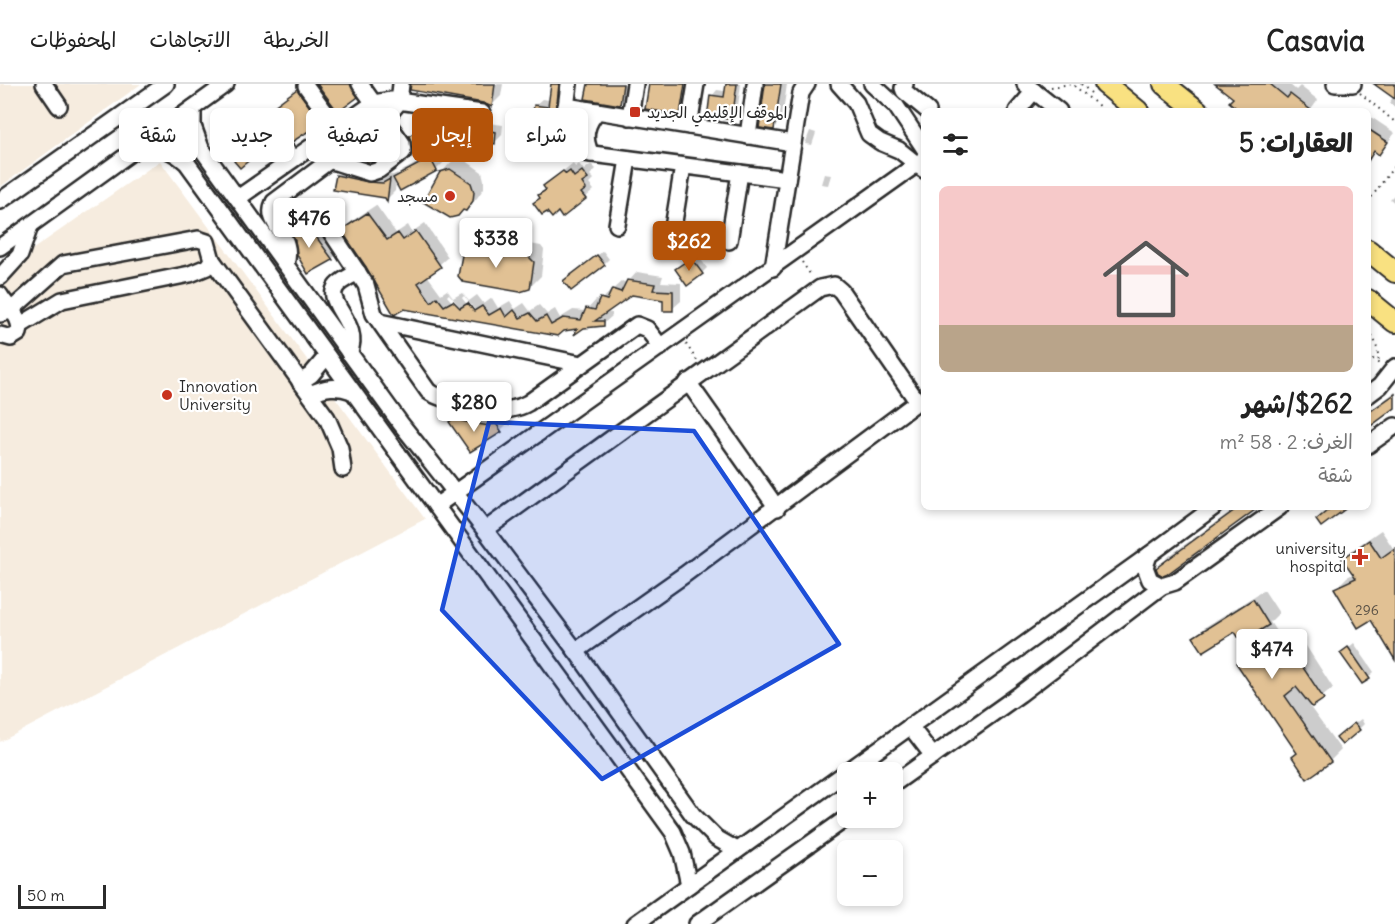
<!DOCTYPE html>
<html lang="ar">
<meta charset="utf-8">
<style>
body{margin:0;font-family:Delius,"Playpen Sans Arabic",sans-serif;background:#f2f2f2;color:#222;direction:rtl;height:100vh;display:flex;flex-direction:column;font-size:22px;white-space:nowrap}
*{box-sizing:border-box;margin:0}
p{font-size:20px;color:#767676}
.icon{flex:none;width:33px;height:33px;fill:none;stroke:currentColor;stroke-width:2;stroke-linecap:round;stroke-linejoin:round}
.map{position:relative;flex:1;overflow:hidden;direction:ltr}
.side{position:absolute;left:921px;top:24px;width:450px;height:402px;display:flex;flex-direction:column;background:#fff;border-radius:9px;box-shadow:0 3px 9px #0003;direction:rtl}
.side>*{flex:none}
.banner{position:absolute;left:18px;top:24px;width:570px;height:54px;direction:rtl;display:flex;gap:12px}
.tools{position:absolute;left:837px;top:678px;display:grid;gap:12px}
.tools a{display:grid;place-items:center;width:66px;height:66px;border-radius:9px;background:#fff;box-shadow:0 3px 9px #0003;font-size:30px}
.scale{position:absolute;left:18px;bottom:15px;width:88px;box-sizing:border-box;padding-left:6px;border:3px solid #2b2b2b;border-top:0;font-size:16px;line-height:21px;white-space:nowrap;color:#2b2b2b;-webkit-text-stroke:4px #fff;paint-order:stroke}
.price{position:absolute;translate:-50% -51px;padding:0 14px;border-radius:6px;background:#fff;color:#222;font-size:20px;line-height:39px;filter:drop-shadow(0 2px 3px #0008)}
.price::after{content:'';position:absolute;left:50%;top:36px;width:18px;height:14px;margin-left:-9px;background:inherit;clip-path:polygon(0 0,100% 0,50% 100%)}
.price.selected{background:#b45309;color:#fff}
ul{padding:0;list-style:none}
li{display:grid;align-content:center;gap:12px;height:318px;padding:0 18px}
li span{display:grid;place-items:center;height:186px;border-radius:9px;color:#555}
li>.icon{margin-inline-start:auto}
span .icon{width:108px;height:108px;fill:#fffc;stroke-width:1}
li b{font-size:26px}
h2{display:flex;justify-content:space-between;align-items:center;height:72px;padding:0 18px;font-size:26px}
.chip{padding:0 21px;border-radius:9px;background:#fff;box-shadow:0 3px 9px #0003;font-size:21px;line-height:54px}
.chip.selected{background:#b45309;color:#fff}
header{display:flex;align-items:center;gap:36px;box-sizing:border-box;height:84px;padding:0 30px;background:#fff;border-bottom:2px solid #e0e0e0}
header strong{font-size:28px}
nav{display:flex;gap:33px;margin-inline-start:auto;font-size:21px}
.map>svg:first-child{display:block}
</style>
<header>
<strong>Casavia</strong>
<nav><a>الخريطة</a><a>الاتجاهات</a><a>المحفوظات</a></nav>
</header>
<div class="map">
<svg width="1395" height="840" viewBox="0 0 1395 840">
<rect width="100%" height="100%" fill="#fff"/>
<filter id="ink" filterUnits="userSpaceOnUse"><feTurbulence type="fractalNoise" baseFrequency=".0167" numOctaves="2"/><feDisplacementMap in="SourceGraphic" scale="12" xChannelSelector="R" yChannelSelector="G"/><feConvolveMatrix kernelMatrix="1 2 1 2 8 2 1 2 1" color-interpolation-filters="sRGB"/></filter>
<g filter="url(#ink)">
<g fill="#f6ecdf">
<path d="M0 0H141L0 103Z"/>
<path d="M160 77 425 435 0 658V188Z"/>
</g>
<g fill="#0003" fill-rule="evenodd">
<path d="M304 0 327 31 320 38 292 56 271 26Z"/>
<path d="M318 0H358L362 7 357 12Z"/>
<path d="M420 0H503L501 12 492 21Z"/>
<path d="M553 0H564L557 69 550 76 542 62 535 21 542 15 550 16Z"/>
<path d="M589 0H628L626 12 619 19Z"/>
<path d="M651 0H691L688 21 680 29Z"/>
<path d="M725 0H741L737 29 731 34 712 12 717 6 731 8Z"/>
<path d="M766 0H787L782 36 773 44Z"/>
<path d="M1218 0H1289L1296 6 1300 2 1318 16 1310 27H1243L1235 14Z"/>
<path d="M1386 0H1395V23L1389 19 1394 12Z"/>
<path d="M1368 31 1395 49 1379 69 1376 67 1369 73Z"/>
<path d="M438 32 503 41 502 51 495 58 437 50 440 55 434 60 444 78 436 86 400 105 396 97 395 107 387 115 386 113 337 92 345 84 377 90 393 91 398 89 397 92 402 87 421 77 411 52Z"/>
<path d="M259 36 280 65 276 70 255 59 246 45Z"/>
<path d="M810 47 816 49 812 61 805 60Z"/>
<path d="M387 53 391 61 386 67 363 68 369 63Z"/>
<path d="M462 74 482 88 484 96V104L477 114 466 126 441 89 453 76Z"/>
<path d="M573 79 575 83 579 80 584 86 591 80 596 85 590 91 594 95 589 100 594 106 585 114 542 113 541 111 547 105 545 102Z"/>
<path d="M824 90 831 91 828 101 821 100Z"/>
<path d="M1395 110V119L1390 115Z"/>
<path d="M376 121 396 149 408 141 412 148 425 139 448 173 427 191 441 210 447 206 453 214 462 209 469 217 477 211 484 220 492 214 498 224 510 217 515 225 524 219 530 227 539 221 547 230 555 225 560 234 573 226 586 227 596 216 600 217 622 197 627 199 637 188 663 192 661 198 681 199V217L672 225 664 214 632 209 604 228 612 229V232L603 240 564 245 404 223 343 146 352 137ZM449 210 462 225H458L447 212ZM464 212 476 227H472L462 214Z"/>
<path d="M293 130 306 145 315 139 337 170 332 175 297 157 287 137Z"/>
<path d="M482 151 541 162 544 166 541 192 529 204 465 167Z"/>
<path d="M603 167 609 175 604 180 571 192Z"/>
<path d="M697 170 707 184 702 189 682 180Z"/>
<path d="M1395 308V322L1368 342V328Z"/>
<path d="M467 324 471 329 499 334 504 330 509 338 501 346 470 366 451 338Z"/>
<path d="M1237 423H1256L1157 484 1169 472Z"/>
<path d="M1381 446 1393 464 1395 462V573L1372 534 1336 504 1347 493 1355 489 1344 476 1355 464Z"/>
<path d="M1264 506 1279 529 1270 538 1287 564 1301 554 1333 604 1310 623 1341 666 1330 677 1308 693 1298 669 1238 579 1250 568 1235 546 1195 554 1205 543Z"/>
<path d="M1354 559 1374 588 1363 598 1348 564Z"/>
<path d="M1361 635 1364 640 1359 645 1343 648Z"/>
</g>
<g fill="#e1c194" stroke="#2b2b2b" stroke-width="1.5">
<path d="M317 0H350L358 13 338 28Z"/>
<path d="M411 0H495L492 23 483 19 410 6Z"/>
<path d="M551 0H559L551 77 538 76 540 63 528 61 534 21 548 23Z"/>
<path d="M588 0H623L620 21 585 15Z"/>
<path d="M649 0H685L680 31 645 25Z"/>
<path d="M726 0H737L732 36 719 34 718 37 707 35 710 11 724 13Z"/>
<path d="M765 0H781L774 46 759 44Z"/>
<path d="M1215 0H1270L1287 14 1290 10 1312 27H1240L1229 18 1233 14Z"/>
<path d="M1374 0H1395V15Z"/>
<path d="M297 5 321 39 292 58 269 26Z"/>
<path d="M429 38 496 48 495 60 424 50 433 63 427 68 437 87 400 107 393 94 421 79 413 67 409 52Z"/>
<path d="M253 40 277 71 266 78 259 68 240 84 234 77 254 60 244 45Z"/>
<path d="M1368 45 1388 58 1379 71 1374 67 1368 77Z"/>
<path d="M381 57 387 68 374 77 367 78 362 68Z"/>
<path d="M450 85 471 99 474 108 473 117 466 127 463 126 458 132 450 134 423 118 440 88Z"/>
<path d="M563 87 566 90 570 87 574 93 582 87 588 95 582 99 586 105 581 109 586 115 562 134 558 128 552 134 547 128 542 131 533 119 540 114 538 111 546 106 543 102Z"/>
<path d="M336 91 368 98 383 99 390 95 387 118 385 114 333 106Z"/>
<path d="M367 129 387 156 398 149 403 156 416 147 441 183 418 199 431 218 437 213 444 222 453 217 460 224 468 219 474 227 482 222 489 231 501 224 506 233 514 226 520 234 530 229 537 237 546 232 551 241 563 234 581 236 586 224 595 226 600 214 607 216 612 205 621 208 627 196 655 200 653 206 673 207V227H663V216L632 211 595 237H604V242L584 244 574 251 577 245 564 247 558 252 404 225 394 231 366 183 341 146Z"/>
<path d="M287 134 301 149 309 143 333 176 308 190 297 171 295 157 285 136Z"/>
<path d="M469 162 529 173 534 178 530 205 520 208 463 198 458 192 463 166Z"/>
<path d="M597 171 605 181 571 207 563 197Z"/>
<path d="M691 174 703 190 687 202 675 185Z"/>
<path d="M1395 310V324L1368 344V329Z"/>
<path d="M458 331 462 337 489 342 495 338 502 348 470 368 449 338Z"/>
<path d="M1239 423H1259L1166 491 1163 492 1158 489 1156 484Z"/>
<path d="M1332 423H1348L1321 443 1316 436Z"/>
<path d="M1369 456 1381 474 1395 464V576L1371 536 1358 544 1334 504 1356 494 1342 475Z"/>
<path d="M1253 515 1269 541 1259 547 1276 573 1290 564 1324 615 1312 623 1296 603 1285 612 1331 678 1307 695 1292 673 1297 669 1236 579 1249 570 1235 548 1203 568 1193 553Z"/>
<path d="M1348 563 1370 595 1362 600 1340 569Z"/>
<path d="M1354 639 1360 646 1342 661 1336 654Z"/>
</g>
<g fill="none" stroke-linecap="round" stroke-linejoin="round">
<g stroke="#2b2b2b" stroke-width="20">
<g id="minor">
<path d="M44 0 59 22"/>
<path d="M569 0 562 55 563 62 569 67 787 95"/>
<path d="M839 0 856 19 869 50 880 58 899 66 924 86"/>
<path d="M872 0 896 22 924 64"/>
<path d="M905 0 903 4 904 7 928 27"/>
<path d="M1025 0 1059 27"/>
<path d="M1335 0H1353"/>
<path d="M306 2 337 44"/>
<path d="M566 22 793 59"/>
<path d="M193 24V42L201 64 401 340 485 446 576 567 693 731 716 754 737 766"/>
<path d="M1017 27 1034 7"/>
<path d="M630 33 635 0"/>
<path d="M262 36 293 75"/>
<path d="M689 42 696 0"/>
<path d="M748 52 755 0"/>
<path d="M143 60C161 62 174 67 187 79L673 748 682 769 689 801"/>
<path d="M591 70C583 55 585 40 598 27"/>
<path d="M329 76 370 89 379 86 403 68 402 59 360 0"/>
<path d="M238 114 374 19 391 16 482 29"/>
<path d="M0 117 166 0"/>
<path d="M617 141 628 75"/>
<path d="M327 142 366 201 374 230 428 307C440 317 494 327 511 325 517 324 523 322 528 319L637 241 647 245 661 263"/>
<path d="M672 150 683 82"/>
<path d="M729 157 740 89"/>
<path d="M0 163 226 0"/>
<path d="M212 176 327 334 340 364 343 385"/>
<path d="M286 180C295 150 263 140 274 118L385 35 399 18 401 0"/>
<path d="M773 184 801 9 807 0"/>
<path d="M0 193 20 171 30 142"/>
<path d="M0 211C7 224 23 233 19 249L11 254 0 251"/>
<path d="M0 230 10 227 63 180 198 155 207 158 212 176 207 183 190 190 62 216 21 241"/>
<path d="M380 238 581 280"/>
<path d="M349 269C364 238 316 215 341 198 346 194 353 191 358 188"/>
<path d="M300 298 311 291 327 272"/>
<path d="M688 298 777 424"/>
<path d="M310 310C325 303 336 301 352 307"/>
<path d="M1368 311 1380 302 1395 283"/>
<path d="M1368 361 1395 342"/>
<path d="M436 422 924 75"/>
<path d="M1214 423 1149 471 1145 483 1150 496 1162 502 1175 498 1280 423"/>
<path d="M485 446 820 204 834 201 841 207 915 314 913 321 684 491 576 567"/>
<path d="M910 642 933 672"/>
<path d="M892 701 1020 610 1162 502"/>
<path d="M635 840 1149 471"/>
<path d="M697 840 848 733"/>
</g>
</g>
<g stroke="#2b2b2b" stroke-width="24">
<g id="major">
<path d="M1105 0 1138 27"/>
<path d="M1164 0 1198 27"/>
<path d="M1368 166 1395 188"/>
<path d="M1368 216 1395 238"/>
</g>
</g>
<g stroke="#2b2b2b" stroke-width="2" stroke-dasharray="1.5 4.5" stroke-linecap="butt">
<path d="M1081 0 1092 10"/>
<path d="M1051 3 1072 0 1100 23V27"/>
<path d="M1360 9 1395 38"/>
<path d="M1368 118 1395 81"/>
<path d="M802 178 812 193"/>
<path d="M1368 247C1377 255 1378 269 1379 280"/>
<path d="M686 260 698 278"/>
<path d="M1368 271 1379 280"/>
</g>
<use href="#minor" stroke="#fff" stroke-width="15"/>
<use href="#major" stroke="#f9e181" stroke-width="20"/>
</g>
</g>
<path fill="#1d4ed8" fill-opacity="0.2" stroke="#1d4ed8" stroke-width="4.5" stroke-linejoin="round" d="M489 338 694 347 839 560 602 695 442 526Z"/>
<g fill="#c8321e" stroke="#fff" stroke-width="2">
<rect x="629" y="22" width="12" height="12" rx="3"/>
<circle cx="450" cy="112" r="6"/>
<circle cx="167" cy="311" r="6"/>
<path d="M1357 464h6v6h6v6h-6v6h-6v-6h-6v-6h6z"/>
</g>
<g text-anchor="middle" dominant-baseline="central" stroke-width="4.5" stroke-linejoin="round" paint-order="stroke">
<g font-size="14" fill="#585045">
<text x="1367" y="526">296</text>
</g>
<g font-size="16" fill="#2b2b2b" stroke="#fff" text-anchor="start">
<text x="647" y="28">الموقف الإقليمي الجديد</text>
<text x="438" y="112" text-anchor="end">مسجد</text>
<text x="179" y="302">Innovation<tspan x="179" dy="18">University</tspan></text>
<text x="1346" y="464" text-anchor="end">university<tspan x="1346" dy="18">hospital</tspan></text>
</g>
</g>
</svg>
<div class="tools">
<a>+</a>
<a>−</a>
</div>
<div class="scale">50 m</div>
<b class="price" style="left:309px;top:165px">$476</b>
<b class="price" style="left:496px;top:185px">$338</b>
<b class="price selected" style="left:689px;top:188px">$262</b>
<b class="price" style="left:474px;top:349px">$280</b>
<b class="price" style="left:1272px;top:596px">$474</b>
<div class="banner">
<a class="chip">شراء</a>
<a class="chip selected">إيجار</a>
<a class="chip">تصفية</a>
<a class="chip">جديد</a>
<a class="chip">شقة</a>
</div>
<section class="side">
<h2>العقارات: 5<svg class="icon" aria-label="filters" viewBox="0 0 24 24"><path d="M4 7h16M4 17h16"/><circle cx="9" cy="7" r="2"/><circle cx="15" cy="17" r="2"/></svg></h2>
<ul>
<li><span style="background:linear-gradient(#f6c9c9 75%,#b9a48a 0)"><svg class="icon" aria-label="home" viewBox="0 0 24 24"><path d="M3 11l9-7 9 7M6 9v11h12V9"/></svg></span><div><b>$262/شهر</b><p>الغرف: 2 · 58 m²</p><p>شقة</p></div></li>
</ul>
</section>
</div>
